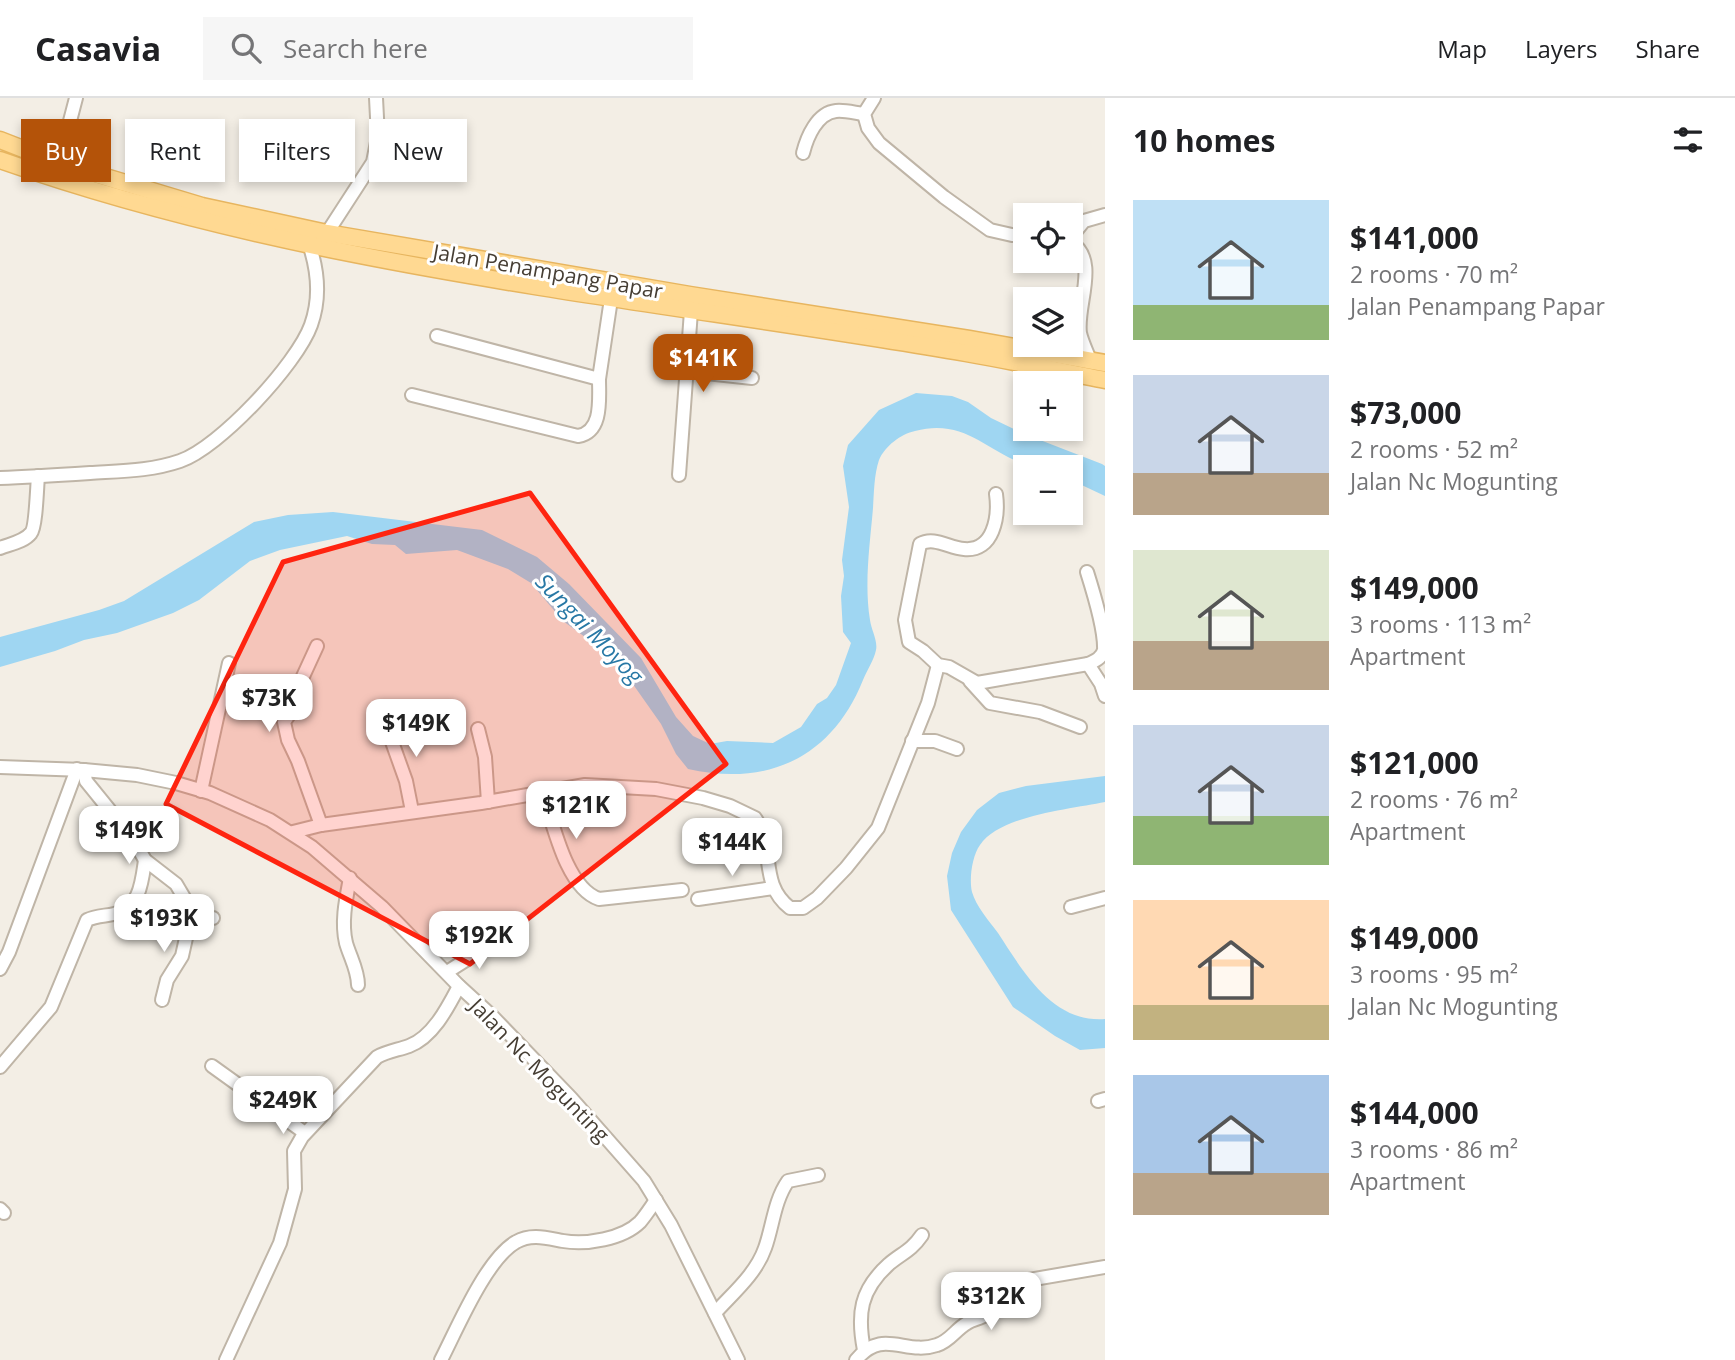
<!DOCTYPE html>
<meta charset="utf-8">
<style>
body{margin:0;font-family:"Open Sans",sans-serif;background:#f6f6f6;color:#202124;height:100vh;display:flex;flex-direction:column;font-size:26px;white-space:nowrap}
*{box-sizing:border-box;margin:0}
p{font-size:23px;color:#757577}
.icon{flex:none;width:38px;height:38px;fill:none;stroke:currentColor;stroke-width:2;stroke-linecap:round;stroke-linejoin:round}
.map{position:relative;flex:1;overflow:hidden}
.details{display:flex;flex-direction:column;background:#fff;width:630px}
.details>*{flex:none}
.hud{position:absolute;left:21px;top:21px;width:665px;height:63px;display:flex;gap:14px}
.tools{position:absolute;left:1013px;top:105px;display:grid;gap:14px}
.tools a{display:grid;place-items:center;width:70px;height:70px;border-radius:0px;background:#fff;box-shadow:0 4px 10px #0003;font-size:35px}
.price{position:absolute;translate:-50% -60px;padding:0 16px;border-radius:14px;background:#fff;color:#222;font-size:23px;line-height:46px;filter:drop-shadow(0 2px 4px #0008)}
.price::after{content:'';position:absolute;left:50%;top:42px;width:21px;height:16px;margin-left:-10px;background:inherit;clip-path:polygon(0 0,100% 0,50% 100%)}
.price.current{background:#b45309;color:#fff}
ul{padding:0;list-style:none}
li{display:flex;align-items:center;gap:21px;height:175px;padding:0 28px}
li span{display:grid;place-items:center;flex:none;width:196px;height:140px;border-radius:0px;color:#555}
li>.icon{margin-inline-start:auto}
span .icon{width:84px;height:84px;fill:#fffc;stroke-width:1}
li b{font-size:30px}
h2{display:flex;justify-content:space-between;align-items:center;height:84px;padding:0 28px;font-size:30px}
.tag{padding:0 24px;border-radius:0px;background:#fff;box-shadow:0 4px 10px #0003;font-size:24px;line-height:63px}
.tag.current{background:#b45309;color:#fff}
header{display:flex;align-items:center;gap:42px;box-sizing:border-box;height:98px;padding:0 35px;background:#fff;border-bottom:2px solid #e0e0e0}
header strong{font-size:33px}
nav{display:flex;gap:38px;margin-inline-start:auto;font-size:24px}
.search{width:490px;height:63px;background:#f6f6f6;display:flex;align-items:center;gap:18px;box-sizing:border-box;padding:0 24px;border-radius:0px;color:#757577;font-size:26px}
main{display:flex;flex:1;min-height:0}
.map>svg:first-child{display:block}
</style>
<header>
<strong>Casavia</strong>
<div class="search"><svg class="icon" aria-label="search" viewBox="0 0 24 24"><circle cx="10" cy="10" r="6"/><path d="M15 15l6 6"/></svg>Search here</div>
<nav><a>Map</a><a>Layers</a><a>Share</a></nav>
</header>
<main>
<div class="map">
<svg width="1105" height="1262" viewBox="0 0 1105 1262">
<rect width="100%" height="100%" fill="#f3eee5"/>
<g fill="#9fd6f2">
<path d="M916 295 952 298 968 304 991 320 1022 335 1102 366 1105 368V398L1071 382V369C1059 369 1045 371 1034 369 989 358 968 319 915 333 901 336 885 348 879 362 874 377 874 395 873 410 870 446 864 485 870 522 871 531 878 543 876 552 874 562 867 572 863 582 832 659 769 689 688 671L676 656 661 626 630 582 603 552 563 523 531 485 508 471 457 452 406 456 395 447 372 446 347 438 280 452 250 463 199 502 173 515 117 535 84 542 55 553 0 569V539L99 512 124 503 254 424 288 417 333 414 482 432 537 459 569 486 641 560 676 619 693 638 710 646 727 643 773 645 801 629 817 606 827 600 836 587 851 545 843 534 841 498 844 478 842 462 849 409 843 368 848 347 879 312Z"/>
<path d="M1105 678V704C1072 711 1000 717 980 747 972 758 969 781 972 794 976 808 989 823 998 835 1023 873 1052 925 1105 921V950L1080 952 1055 938 1013 909 951 812 947 778 952 755 961 734 977 712 999 695 1026 688Z"/>
</g>
<g fill="none" stroke-linecap="round" stroke-linejoin="round">
<g stroke="#bfb5a7" stroke-width="16">
<g id="minor">
<path d="M874 0 864 16 868 30 879 45 944 99 990 132 1012 137H1026"/>
<path d="M803 55C807 39 817 15 836 13 845 12 855 15 864 16"/>
<path d="M59 65 76 0"/>
<path d="M327 135 373 64 378 39 376 0"/>
<path d="M1071 139 1084 123 1105 117"/>
<path d="M1071 144C1100 163 1076 207 1080 235 1082 244 1087 254 1090 262"/>
<path d="M437 238 599 281 611 201"/>
<path d="M688 273 752 280"/>
<path d="M412 297 578 338C603 334 599 301 599 281"/>
<path d="M679 377 691 213"/>
<path d="M0 380C30 379 60 377 90 375 121 373 151 373 180 363 219 350 297 266 311 227 320 202 318 174 310 149"/>
<path d="M996 396C999 418 994 454 964 451 949 450 934 438 920 446L905 522 909 544 923 553 938 567 949 569 977 585 1088 566C1095 563 1102 560 1104 552 1105 533 1093 493 1087 474"/>
<path d="M0 450C10 446 24 444 31 435 36 429 37 389 38 378"/>
<path d="M317 548 300 585 295 608 284 624 288 642 298 663 321 727"/>
<path d="M1088 566 1101 586 1105 598"/>
<path d="M970 583 990 605 1040 614 1080 629"/>
<path d="M392 611 391 641 406 683 412 713"/>
<path d="M478 631 485 659 488 704"/>
<path d="M912 643H935L957 651"/>
<path d="M0 669 84 672 137 677 176 685 210 695 270 722 312 749 382 809 459 888 493 919 571 1000 644 1083 671 1127 738 1262"/>
<path d="M84 672 86 683 133 741 145 762 176 786 192 813 205 820H213"/>
<path d="M201 693 229 565"/>
<path d="M543 695C553 725 566 790 599 801L682 792"/>
<path d="M293 734 321 727 481 705 585 687 656 691 703 700 730 708 755 720C776 750 758 785 790 810H803L817 800 846 770 878 730 928 605 938 567"/>
<path d="M350 780C346 801 341 824 346 845 350 859 358 872 358 887"/>
<path d="M698 801 773 790"/>
<path d="M1071 809 1105 800"/>
<path d="M0 871 9 854 77 671"/>
<path d="M447 874 466 862 488 841"/>
<path d="M162 902 167 882 182 858 192 813"/>
<path d="M212 968 305 1035"/>
<path d="M0 969 51 909 87 822C95 818 105 818 114 816 140 811 142 783 145 762"/>
<path d="M1098 1003 1105 1001"/>
<path d="M0 1111 4 1115"/>
<path d="M715 1215C733 1195 756 1176 765 1150 773 1128 774 1103 788 1083L818 1077"/>
<path d="M864 1252C857 1216 860 1192 889 1166 902 1155 911 1153 922 1137"/>
<path d="M226 1262 280 1145 295 1091 294 1053 302 1039 377 959C388 953 398 952 409 948 433 939 448 909 459 888"/>
<path d="M441 1262C457 1231 486 1161 516 1144 531 1135 547 1140 563 1143 586 1147 623 1141 640 1124 646 1117 651 1109 656 1102"/>
<path d="M856 1262C883 1229 905 1258 937 1247 950 1243 955 1232 967 1225 973 1221 980 1221 987 1216L993 1201 1005 1186 1105 1169"/>
</g>
</g>
<g stroke="#e7b55f" stroke-width="19">
<g id="major">
<path d="M0 42 59 65 202 108 327 135 690 197 969 241 1105 265"/>
<path d="M0 62C313 172 641 199 966 255 1012 263 1059 273 1105 282"/>
</g>
</g>
<use href="#minor" stroke="#fff" stroke-width="12"/>
<use href="#major" stroke="#ffd992" stroke-width="16"/>
</g>
<path fill="#ff2410" fill-opacity="0.2" stroke="#ff2410" stroke-width="5" stroke-linejoin="round" d="M530 395 726 666 470 866 166 706 283 464Z"/>
<g text-anchor="middle" dominant-baseline="central" stroke-width="6" stroke-linejoin="round" paint-order="stroke">
<g font-size="21" fill="#463e34" stroke="#fff">
<text transform="translate(548 173) rotate(10)">Jalan Penampang Papar</text>
<text transform="translate(540 972) rotate(46)">Jalan Nc Mogunting</text>
</g>
<g font-size="23" font-style="italic" fill="#2878a5" stroke="#fff">
<text transform="translate(590 530) rotate(46)">Sungai Moyog</text>
</g>
</g>
</svg>
<div class="tools">
<a><svg class="icon" aria-label="locate" viewBox="0 0 24 24"><circle cx="12" cy="12" r="6"/><path d="M12 2v4M12 18v4M2 12h4M18 12h4"/></svg></a>
<a><svg class="icon" aria-label="layers" viewBox="0 0 24 24"><path d="M12 4l9 5-9 5-9-5zM3 14l9 5 9-5"/></svg></a>
<a>+</a>
<a>−</a>
</div>
<b class="price current" style="left:703px;top:296px">$141K</b>
<b class="price" style="left:269px;top:636px">$73K</b>
<b class="price" style="left:416px;top:661px">$149K</b>
<b class="price" style="left:576px;top:743px">$121K</b>
<b class="price" style="left:129px;top:768px">$149K</b>
<b class="price" style="left:732px;top:780px">$144K</b>
<b class="price" style="left:164px;top:856px">$193K</b>
<b class="price" style="left:479px;top:873px">$192K</b>
<b class="price" style="left:283px;top:1038px">$249K</b>
<b class="price" style="left:991px;top:1234px">$312K</b>
<div class="hud">
<a class="tag current">Buy</a>
<a class="tag">Rent</a>
<a class="tag">Filters</a>
<a class="tag">New</a>
</div>
</div>
<section class="details">
<h2>10 homes<svg class="icon" aria-label="filters" viewBox="0 0 24 24"><path d="M4 7h16M4 17h16"/><circle cx="9" cy="7" r="2"/><circle cx="15" cy="17" r="2"/></svg></h2>
<ul>
<li><span style="background:linear-gradient(#bfe0f5 75%,#8fb573 0)"><svg class="icon" aria-label="home" viewBox="0 0 24 24"><path d="M3 11l9-7 9 7M6 9v11h12V9"/></svg></span><div><b>$141,000</b><p>2 rooms · 70 m²</p><p>Jalan Penampang Papar</p></div></li>
<li><span style="background:linear-gradient(#c9d6e8 70%,#b9a48a 0)"><svg class="icon" aria-label="home" viewBox="0 0 24 24"><path d="M3 11l9-7 9 7M6 9v11h12V9"/></svg></span><div><b>$73,000</b><p>2 rooms · 52 m²</p><p>Jalan Nc Mogunting</p></div></li>
<li><span style="background:linear-gradient(#dfe7d0 65%,#b9a48a 0)"><svg class="icon" aria-label="home" viewBox="0 0 24 24"><path d="M3 11l9-7 9 7M6 9v11h12V9"/></svg></span><div><b>$149,000</b><p>3 rooms · 113 m²</p><p>Apartment</p></div></li>
<li><span style="background:linear-gradient(#c9d6e8 65%,#8fb573 0)"><svg class="icon" aria-label="home" viewBox="0 0 24 24"><path d="M3 11l9-7 9 7M6 9v11h12V9"/></svg></span><div><b>$121,000</b><p>2 rooms · 76 m²</p><p>Apartment</p></div></li>
<li><span style="background:linear-gradient(#ffd9b3 75%,#c2b280 0)"><svg class="icon" aria-label="home" viewBox="0 0 24 24"><path d="M3 11l9-7 9 7M6 9v11h12V9"/></svg></span><div><b>$149,000</b><p>3 rooms · 95 m²</p><p>Jalan Nc Mogunting</p></div></li>
<li><span style="background:linear-gradient(#a9c7e8 70%,#b9a48a 0)"><svg class="icon" aria-label="home" viewBox="0 0 24 24"><path d="M3 11l9-7 9 7M6 9v11h12V9"/></svg></span><div><b>$144,000</b><p>3 rooms · 86 m²</p><p>Apartment</p></div></li>
</ul>
</section>
</main>
